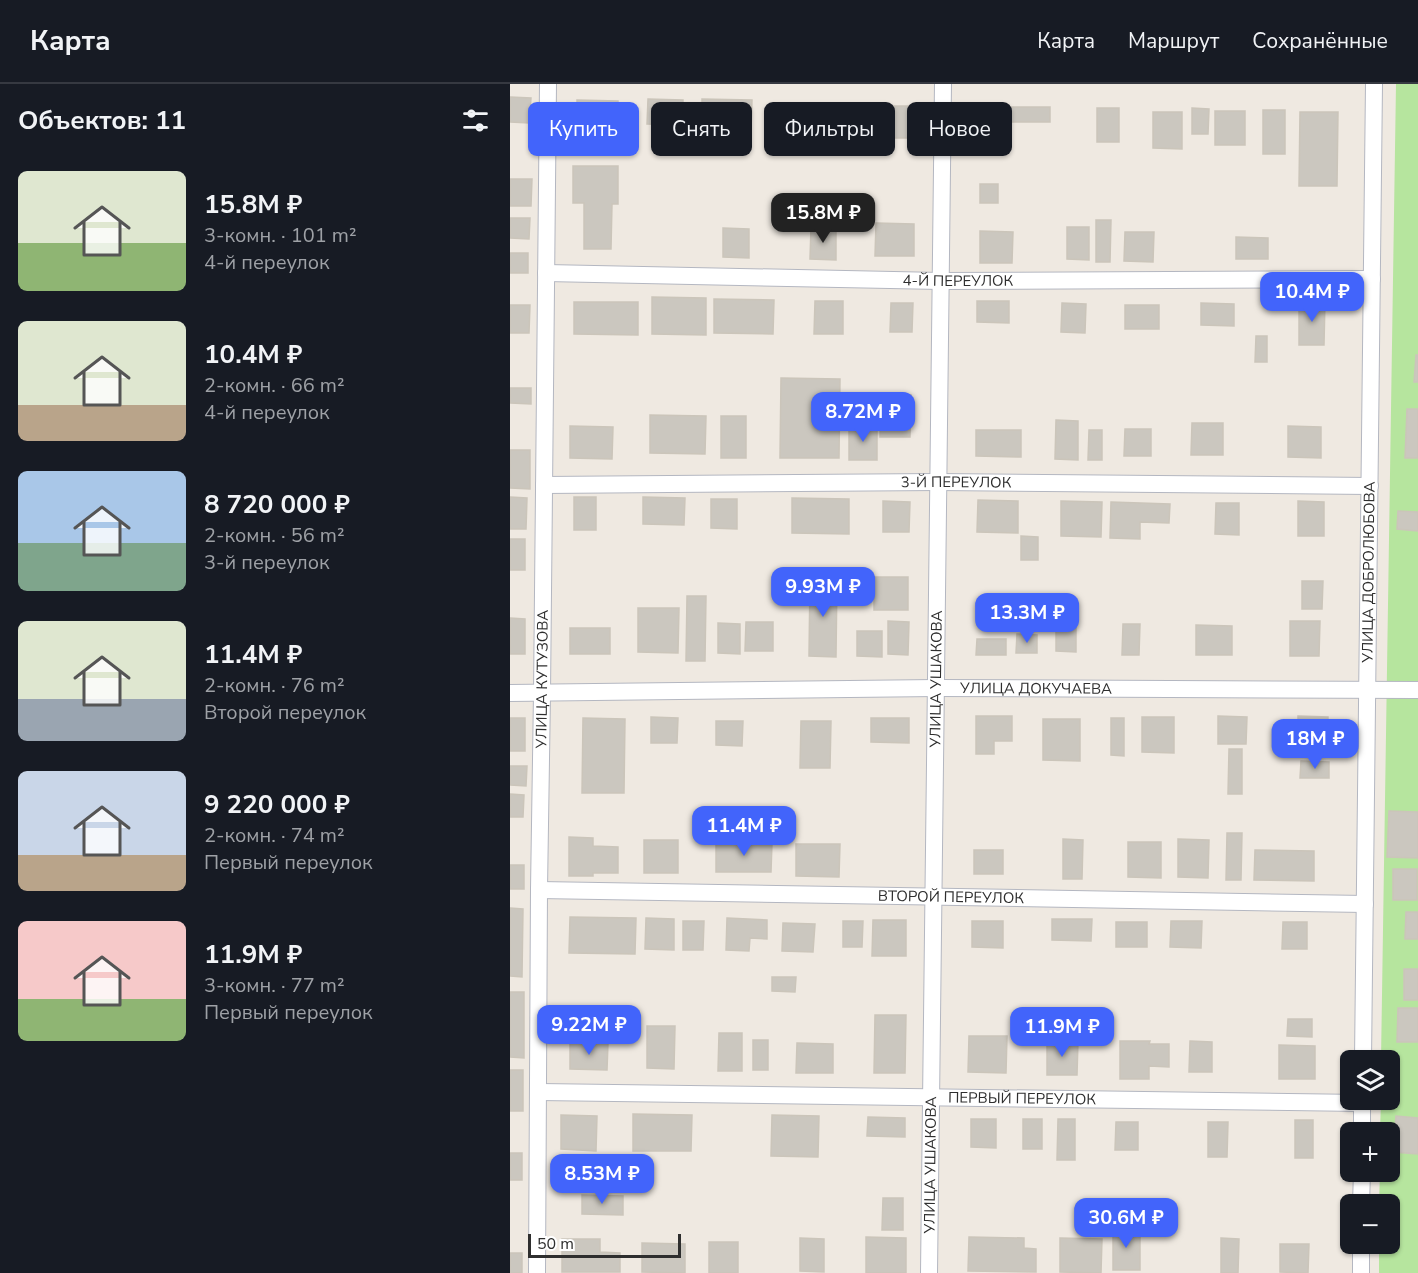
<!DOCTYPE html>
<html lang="ru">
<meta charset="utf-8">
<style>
body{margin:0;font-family:"Nunito Sans",sans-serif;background:#242831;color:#f1f3f6;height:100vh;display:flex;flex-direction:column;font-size:22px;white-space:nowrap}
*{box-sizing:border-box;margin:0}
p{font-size:20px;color:#9ea1a6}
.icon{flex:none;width:33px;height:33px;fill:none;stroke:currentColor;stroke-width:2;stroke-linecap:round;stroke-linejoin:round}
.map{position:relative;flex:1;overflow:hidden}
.side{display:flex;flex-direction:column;background:#171b24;width:510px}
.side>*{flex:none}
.hud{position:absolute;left:18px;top:18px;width:570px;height:54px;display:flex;gap:12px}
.buttons{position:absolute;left:830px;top:966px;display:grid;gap:12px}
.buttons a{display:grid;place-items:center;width:60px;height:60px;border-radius:9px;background:#171b24;box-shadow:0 2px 4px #0004;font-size:30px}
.scale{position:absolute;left:18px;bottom:15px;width:153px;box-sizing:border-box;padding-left:6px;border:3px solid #2e2e2e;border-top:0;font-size:16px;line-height:21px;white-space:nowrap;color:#2e2e2e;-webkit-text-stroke:4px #fff;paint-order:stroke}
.price{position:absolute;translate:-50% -51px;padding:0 14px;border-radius:12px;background:#4264fb;color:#fff;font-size:20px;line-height:39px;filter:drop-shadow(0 2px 3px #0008)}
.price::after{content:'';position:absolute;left:50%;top:36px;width:18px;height:14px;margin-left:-9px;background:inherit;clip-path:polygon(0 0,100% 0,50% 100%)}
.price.selected{background:#222;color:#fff}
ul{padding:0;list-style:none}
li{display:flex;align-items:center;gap:18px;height:150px;padding:0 18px}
li span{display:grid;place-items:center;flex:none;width:168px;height:120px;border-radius:9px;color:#555}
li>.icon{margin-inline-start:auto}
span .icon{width:72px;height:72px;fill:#fffc;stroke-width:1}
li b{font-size:26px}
h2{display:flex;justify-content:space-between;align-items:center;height:72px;padding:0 18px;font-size:26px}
.pill{padding:0 21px;border-radius:9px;background:#171b24;box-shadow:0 2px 4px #0004;font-size:21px;line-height:54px}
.pill.selected{background:#4264fb;color:#fff}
header{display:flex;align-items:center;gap:36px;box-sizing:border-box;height:84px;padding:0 30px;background:#171b24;border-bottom:2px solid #363941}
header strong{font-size:28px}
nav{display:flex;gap:33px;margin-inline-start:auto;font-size:21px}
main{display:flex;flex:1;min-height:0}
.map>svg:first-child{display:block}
</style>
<header>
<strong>Карта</strong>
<nav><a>Карта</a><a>Маршрут</a><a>Сохранённые</a></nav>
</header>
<main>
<section class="side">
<h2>Объектов: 11<svg class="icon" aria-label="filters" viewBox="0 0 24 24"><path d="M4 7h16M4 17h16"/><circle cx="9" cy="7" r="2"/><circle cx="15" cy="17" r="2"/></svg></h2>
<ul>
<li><span style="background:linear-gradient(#dfe7d0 60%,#8fb573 0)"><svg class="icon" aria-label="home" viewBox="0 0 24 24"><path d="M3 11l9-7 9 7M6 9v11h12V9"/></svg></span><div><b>15.8M ₽</b><p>3-комн. · 101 m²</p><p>4-й переулок</p></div></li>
<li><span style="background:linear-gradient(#dfe7d0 70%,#b9a48a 0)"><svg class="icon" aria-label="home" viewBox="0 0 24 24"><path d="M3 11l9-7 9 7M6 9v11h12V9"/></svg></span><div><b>10.4M ₽</b><p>2-комн. · 66 m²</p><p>4-й переулок</p></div></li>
<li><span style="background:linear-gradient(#a9c7e8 60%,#7fa58c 0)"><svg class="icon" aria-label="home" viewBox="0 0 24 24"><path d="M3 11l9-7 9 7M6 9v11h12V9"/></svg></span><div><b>8 720 000 ₽</b><p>2-комн. · 56 m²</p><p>3-й переулок</p></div></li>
<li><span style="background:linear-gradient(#dfe7d0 65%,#9aa5b1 0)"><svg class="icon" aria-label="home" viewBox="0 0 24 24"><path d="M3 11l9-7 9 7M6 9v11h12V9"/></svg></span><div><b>11.4M ₽</b><p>2-комн. · 76 m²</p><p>Второй переулок</p></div></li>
<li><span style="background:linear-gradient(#c9d6e8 70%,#b9a48a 0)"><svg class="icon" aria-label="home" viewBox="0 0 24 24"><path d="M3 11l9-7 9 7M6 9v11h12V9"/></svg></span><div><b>9 220 000 ₽</b><p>2-комн. · 74 m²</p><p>Первый переулок</p></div></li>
<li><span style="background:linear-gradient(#f6c9c9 65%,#8fb573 0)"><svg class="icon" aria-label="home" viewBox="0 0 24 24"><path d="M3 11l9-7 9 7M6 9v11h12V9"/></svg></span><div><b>11.9M ₽</b><p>3-комн. · 77 m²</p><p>Первый переулок</p></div></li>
</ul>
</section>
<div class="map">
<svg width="908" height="1189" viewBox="0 0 908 1189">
<rect width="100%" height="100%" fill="#efe9e1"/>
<path fill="#b6e59e" d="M886 0H908V1189H869V1160H879V1120H869L870 1088H879V1048H870L871 1016H879V976H871Z"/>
<g fill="#cbc7bf" stroke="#cbc5ba" stroke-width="1.5">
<path d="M0 13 21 14 19 39 0 38Z"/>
<path d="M138 15 173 16 172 41 137 40Z"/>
<path d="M192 15 242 16 241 47 192 46Z"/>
<path d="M67 16 108 17V40L67 39Z"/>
<path d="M297 21 350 22 349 49 297 48Z"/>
<rect x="379" y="22" width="26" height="32"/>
<path d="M471 23H540V38H499V48H487V60H470Z"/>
<rect x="587" y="24" width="22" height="34"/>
<path d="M682 24 699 25 698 50H682Z"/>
<rect x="753" y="26" width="22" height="44"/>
<rect x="705" y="27" width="30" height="34"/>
<path d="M643 28H672V65L643 64Z"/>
<path d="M790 28H828L827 102H789Z"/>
<path d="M63 82H108V120H102L101 165H74V119H63Z"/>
<path d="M0 95H22L21 122H0Z"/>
<rect x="470" y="100" width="18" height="19"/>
<path d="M0 134H20L19 155 0 154Z"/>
<path d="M586 136H601L600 178H586Z"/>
<path d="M366 139 404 140V172H365Z"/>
<path d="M301 143 326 144V176L300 175Z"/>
<path d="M557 143H579V176L557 175Z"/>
<path d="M213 144 239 145V174L213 173Z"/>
<path d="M470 147 503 148 502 179H470Z"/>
<path d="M615 148H644L643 178 614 177Z"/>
<path d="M726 153 758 154V175H726Z"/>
<rect x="0" y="169" width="18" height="20"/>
<path d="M142 213 196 214V251L142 250Z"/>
<path d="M204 215 264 216 263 250 204 249Z"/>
<path d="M305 217H333V250H304Z"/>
<path d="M467 217H499V239L467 238Z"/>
<path d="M789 217H815L814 261H789Z"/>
<path d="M64 218H128V251L64 250Z"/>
<path d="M381 219H403L402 248H380Z"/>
<path d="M552 219 576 220 575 249 551 248Z"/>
<path d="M691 219 724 220V242L691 241Z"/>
<path d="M0 221H20L19 249H0Z"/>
<rect x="615" y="221" width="34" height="24"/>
<path d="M746 252H757V278H745Z"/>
<path d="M906 271H908V298H904Z"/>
<path d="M271 294 330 295 329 374H270Z"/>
<path d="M0 304H21V320L0 319Z"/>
<path d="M371 310 401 311 400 353H370Z"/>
<path d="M897 325H908V374H895Z"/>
<path d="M140 331 196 332 195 370 140 369Z"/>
<rect x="211" y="332" width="25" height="42"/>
<path d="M546 336 568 337V376L545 375Z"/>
<path d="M682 339H713V371H681Z"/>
<path d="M60 342 103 343 102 375 60 374Z"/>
<path d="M339 342 367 343V376H339Z"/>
<path d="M778 342 811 343V374L778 373Z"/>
<path d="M615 345H641V372H614Z"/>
<path d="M466 346H511V373L466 372Z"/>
<path d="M579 346H592V376H578Z"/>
<path d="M0 366H20V405L0 404Z"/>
<path d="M0 413 17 414 16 445H0Z"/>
<rect x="64" y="413" width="22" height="33"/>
<path d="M133 413 175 414 174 441 133 440Z"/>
<path d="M282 414 339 415V450L282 449Z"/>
<path d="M201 415H227V445L201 444Z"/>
<path d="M468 416 508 417V449L467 448Z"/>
<path d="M373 417 400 418 399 448H373Z"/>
<path d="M551 417 592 418 591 453 551 452Z"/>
<path d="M788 417 814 418V452H788Z"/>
<path d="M601 418 660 420 659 439 630 438V455L600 454Z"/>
<path d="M706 419H729V451L705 450Z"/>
<path d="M888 427 908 428V447L887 445Z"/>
<path d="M511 452 528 453V476H511Z"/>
<rect x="0" y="455" width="15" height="31"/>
<rect x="364" y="493" width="34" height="33"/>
<path d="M300 495H327L326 573 299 572Z"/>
<path d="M792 497H813L812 525H792Z"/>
<path d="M177 512H196L195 577H176Z"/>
<path d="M128 524H169L168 569 128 568Z"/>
<path d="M0 534 15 535V570H0Z"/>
<path d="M378 537 399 538 398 571 378 570Z"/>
<path d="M780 537H810L809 572H780Z"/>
<path d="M236 538H263V567H235Z"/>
<path d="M208 539 230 540V570L208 569Z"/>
<path d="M613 540H630L629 571H612Z"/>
<path d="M686 541 722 542V571H686Z"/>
<path d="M546 542 566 543V568L546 567Z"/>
<rect x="60" y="544" width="40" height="26"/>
<path d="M347 547H372V573L347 572Z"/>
<path d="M507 550 527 551V569H506Z"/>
<path d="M467 555H496V571H466Z"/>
<path d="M466 632H502V657H484V670H466Z"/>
<path d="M708 632 737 633 736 660H708Z"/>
<path d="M788 632 818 633 817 659H788Z"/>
<path d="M141 633 168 634 167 659H141Z"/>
<path d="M632 633H664V669L632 668Z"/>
<rect x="0" y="634" width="15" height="33"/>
<path d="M73 634 115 635 114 709H72Z"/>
<path d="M361 634H399V659L361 658Z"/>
<path d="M601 634H614V672L601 671Z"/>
<path d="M533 635H570V677L533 676Z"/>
<path d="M206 637H233L232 662 206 661Z"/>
<path d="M291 637H321L320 684H290Z"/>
<path d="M719 665H732V710H718Z"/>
<path d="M791 677 819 678V694H790Z"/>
<path d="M0 682H17L16 702 0 701Z"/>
<path d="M0 710 14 711 13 733H0Z"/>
<path d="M879 727 908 728V774L877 773Z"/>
<path d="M717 749H732L731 796H716Z"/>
<path d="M59 753 83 754V762L108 763V789H83V792H59Z"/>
<path d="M553 755 573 756 572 795H553Z"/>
<path d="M668 755 699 756 698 794 668 793Z"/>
<rect x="134" y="756" width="34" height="33"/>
<path d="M206 758 262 759 261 788H206Z"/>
<path d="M618 758H651V794L618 793Z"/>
<path d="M286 760H330L329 793 286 792Z"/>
<rect x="464" y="766" width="29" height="24"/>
<path d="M745 766 804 767V797L744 796Z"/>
<rect x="0" y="781" width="14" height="24"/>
<rect x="883" y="785" width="24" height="31"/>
<path d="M0 824 13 825 12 893 0 892Z"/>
<path d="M896 828H908V855H895Z"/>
<path d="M60 833 126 834 125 870 59 869Z"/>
<path d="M136 834 164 835V866L135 865Z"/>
<path d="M217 834 257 836V855L240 854 239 867 216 866Z"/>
<path d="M542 835H582L581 857 542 856Z"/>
<path d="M363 836H396V872H362Z"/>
<path d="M173 837H194L193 866H173Z"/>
<path d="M333 837H353L352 863H333Z"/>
<path d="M462 837H493V864L462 863Z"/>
<path d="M661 837H692L691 864 660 863Z"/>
<rect x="606" y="838" width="31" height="25"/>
<path d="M773 838H797V865H772Z"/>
<path d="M273 839 305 840 303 868 272 867Z"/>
<rect x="894" y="885" width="14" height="31"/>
<path d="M262 893H286L285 908 262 907Z"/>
<path d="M0 908H14V974L0 973Z"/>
<path d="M888 924H908V958H887Z"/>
<path d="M365 931H396L395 989H364Z"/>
<path d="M778 935H802V953L777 952Z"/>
<path d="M137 942H165L164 985 137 984Z"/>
<path d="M209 949H232V987H208Z"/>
<path d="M459 952H497L496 989 458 988Z"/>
<rect x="243" y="956" width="15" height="30"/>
<path d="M537 957H568L567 991H537Z"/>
<path d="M610 957H640L639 960H659V983L639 982V995H610Z"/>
<path d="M680 957 702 958V988H679Z"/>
<path d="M60 958 98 959 97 986 60 985Z"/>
<path d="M287 959 323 960V989H286Z"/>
<path d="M769 961 805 962V995H769Z"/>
<rect x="0" y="986" width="13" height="41"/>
<path d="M123 1030 182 1031 181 1067H123Z"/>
<path d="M51 1031 87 1032 86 1067 51 1065Z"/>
<path d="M262 1031 309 1032 308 1073 261 1072Z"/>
<path d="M886 1032 908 1034V1070L883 1068Z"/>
<path d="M358 1033 395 1034V1053L357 1052Z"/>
<path d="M461 1035H486V1064L461 1063Z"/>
<rect x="513" y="1035" width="19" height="30"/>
<path d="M548 1035H565V1076H547Z"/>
<rect x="785" y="1036" width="18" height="38"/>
<path d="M606 1038H628V1066H605Z"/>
<path d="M698 1038H718L717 1073H698Z"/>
<rect x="0" y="1069" width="12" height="27"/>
<path d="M65 1086H85V1108L64 1107Z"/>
<path d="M72 1111 113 1112V1131L72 1130Z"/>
<path d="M373 1114H393V1146H372Z"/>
<path d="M603 1143 630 1144V1186H603Z"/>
<path d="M356 1153 396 1154V1189H356Z"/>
<path d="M459 1153 514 1154V1164L526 1165V1188L458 1187Z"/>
<path d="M290 1154 314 1155V1188L290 1187Z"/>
<path d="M550 1154 592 1155 591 1189 550 1188Z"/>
<path d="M711 1154 729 1155 728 1189H711Z"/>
<path d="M52 1155H90V1168L110 1169V1188H52Z"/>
<rect x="199" y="1158" width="29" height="31"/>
<path d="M132 1159 175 1160V1189L132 1188Z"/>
<path d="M770 1160H799L798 1189 770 1188Z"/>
<rect x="0" y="1169" width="12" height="20"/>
</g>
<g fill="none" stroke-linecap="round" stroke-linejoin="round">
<g stroke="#b4b7c1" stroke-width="18">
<g id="street">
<path id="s1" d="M36 189 431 197 862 195"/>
<path id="s2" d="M34 401 428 398 860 402"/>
<path id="s3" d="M0 609 426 604 908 606"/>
<path id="s4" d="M29 806 855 820"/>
<path id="s5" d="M853 976 864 0"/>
<path id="s6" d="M29 1008 852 1019"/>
<path d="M852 1048V1016"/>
<path d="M851 1120 852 1088"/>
<path id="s7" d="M27 1189 29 806 32 610 38 0"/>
<path id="s8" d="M419 1189 433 0"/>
<path d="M851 1189V1160"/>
</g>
</g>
<use href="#street" stroke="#fff" stroke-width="16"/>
</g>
<g text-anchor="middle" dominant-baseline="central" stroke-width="4.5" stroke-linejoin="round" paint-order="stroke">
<g font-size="15" fill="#2e2e2e" stroke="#fff">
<text stroke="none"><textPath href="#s1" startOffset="412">4-Й ПЕРЕУЛОК</textPath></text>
<text stroke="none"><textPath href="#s2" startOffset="412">3-Й ПЕРЕУЛОК</textPath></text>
<text stroke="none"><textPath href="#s5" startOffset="488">УЛИЦА ДОБРОЛЮБОВА</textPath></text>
<text stroke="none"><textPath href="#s8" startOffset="594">УЛИЦА УШАКОВА</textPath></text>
<text stroke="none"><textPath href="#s7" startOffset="594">УЛИЦА КУТУЗОВА</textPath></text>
<text stroke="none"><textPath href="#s3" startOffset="526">УЛИЦА ДОКУЧАЕВА</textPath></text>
<text stroke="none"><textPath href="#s4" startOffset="412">ВТОРОЙ ПЕРЕУЛОК</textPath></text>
<text stroke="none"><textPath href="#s6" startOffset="483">ПЕРВЫЙ ПЕРЕУЛОК</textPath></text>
<text stroke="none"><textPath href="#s8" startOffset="108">УЛИЦА УШАКОВА</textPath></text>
</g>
</g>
</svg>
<div class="buttons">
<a><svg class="icon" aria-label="layers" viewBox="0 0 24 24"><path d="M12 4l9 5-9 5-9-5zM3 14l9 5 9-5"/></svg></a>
<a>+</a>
<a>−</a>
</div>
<div class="scale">50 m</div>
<b class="price selected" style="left:313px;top:160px">15.8M ₽</b>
<b class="price" style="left:802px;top:239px">10.4M ₽</b>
<b class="price" style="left:353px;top:359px">8.72M ₽</b>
<b class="price" style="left:313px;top:534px">9.93M ₽</b>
<b class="price" style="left:517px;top:560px">13.3M ₽</b>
<b class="price" style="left:805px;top:686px">18M ₽</b>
<b class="price" style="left:234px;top:773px">11.4M ₽</b>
<b class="price" style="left:79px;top:972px">9.22M ₽</b>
<b class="price" style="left:552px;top:974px">11.9M ₽</b>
<b class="price" style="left:92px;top:1121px">8.53M ₽</b>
<b class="price" style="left:616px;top:1165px">30.6M ₽</b>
<div class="hud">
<a class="pill selected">Купить</a>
<a class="pill">Снять</a>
<a class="pill">Фильтры</a>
<a class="pill">Новое</a>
</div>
</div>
</main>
